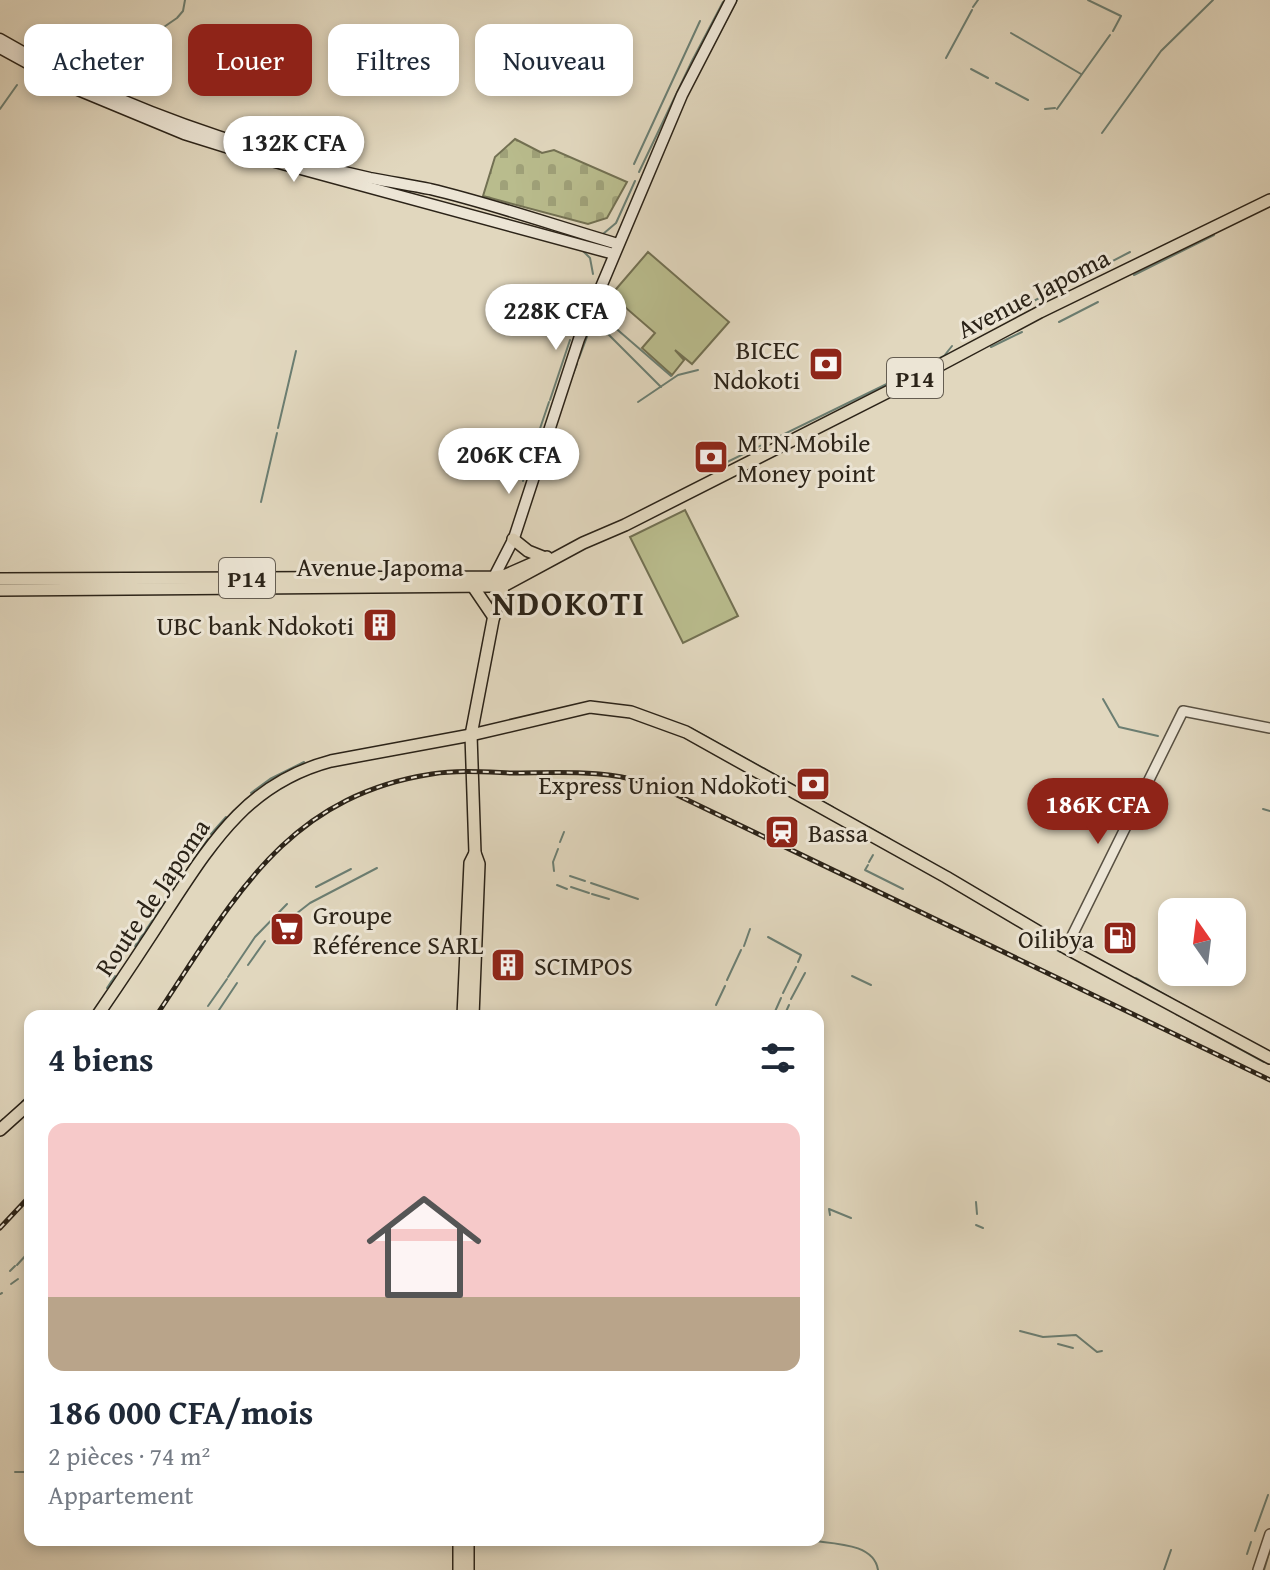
<!DOCTYPE html>
<html lang="fr">
<meta charset="utf-8">
<style>
body{margin:0;font-family:"Gentium Book Plus",serif;background:#f6f6f7;color:#1f2937;height:100vh;display:flex;flex-direction:column;font-size:30px;white-space:nowrap}
*{box-sizing:border-box;margin:0}
p{font-size:26px;color:#747a83}
.icon{flex:none;width:44px;height:44px;fill:none;stroke:currentColor;stroke-width:2;stroke-linecap:round;stroke-linejoin:round}
.map{position:relative;flex:1;overflow:hidden}
.sheet{position:absolute;left:24px;top:1010px;width:800px;height:536px;display:flex;flex-direction:column;background:#fff;border-radius:16px;box-shadow:0 4px 12px #0003}
.sheet>*{flex:none}
.hud{position:absolute;left:24px;top:24px;width:800px;height:72px;display:flex;gap:16px}
.needle{width:52px;rotate:346deg}
.controls{position:absolute;left:1158px;top:898px;display:grid;gap:16px}
.controls a{display:grid;place-items:center;width:88px;height:88px;border-radius:16px;background:#fff;box-shadow:0 4px 12px #0003;font-size:40px}
.price{position:absolute;translate:-50% -68px;padding:0 18px;border-radius:28px;background:#fff;color:#222;font-size:26px;line-height:52px;filter:drop-shadow(0 2px 4px #0008)}
.price::after{content:'';position:absolute;left:50%;top:48px;width:24px;height:18px;margin-left:-12px;background:inherit;clip-path:polygon(0 0,100% 0,50% 100%)}
.price.active{background:#8f2418;color:#fff}
ul{padding:0;list-style:none}
li{display:grid;align-content:center;gap:16px;height:424px;padding:0 24px}
li span{display:grid;place-items:center;height:248px;border-radius:16px;color:#555}
li>.icon{margin-inline-start:auto}
span .icon{width:144px;height:144px;fill:#fffc;stroke-width:1}
li b{font-size:34px}
h2{display:flex;justify-content:space-between;align-items:center;height:96px;padding:0 24px;font-size:34px}
.pill{padding:0 28px;border-radius:16px;background:#fff;box-shadow:0 4px 12px #0003;font-size:28px;line-height:72px}
.pill.active{background:#8f2418;color:#fff}
.map>svg:first-child{display:block}
</style>
<div class="map">
<svg width="1270" height="1570" viewBox="0 0 1270 1570">
<defs>
<pattern id="cemetery-stones" width="16" height="16" patternUnits="userSpaceOnUse" patternTransform="scale(2)"><rect width="16" height="16" fill="#b9bc8d"/><path d="M2 7V4a2 2 0 0 1 4 0v3zM10 15v-3a2 2 0 0 1 4 0v3z" fill="#9fa179"/></pattern>
</defs>
<rect width="100%" height="100%" fill="#e1d7be"/>
<filter id="stains"><feTurbulence type="fractalNoise" baseFrequency=".0025" numOctaves="4"/><feColorMatrix values="0 0 0 0 .2 0 0 0 0 .09 0 0 0 0 .02 0 0 0 .5 -.17"/></filter>
<radialGradient id="worn" r=".72"><stop offset=".6" stop-color="#630" stop-opacity="0"/><stop offset="1" stop-color="#630" stop-opacity=".3"/></radialGradient>
<path fill="url(#cemetery-stones)" stroke="#727052" stroke-width="2" d="M515 139 542 153 554 150 627 182 607 218 588 224 483 196 495 157Z"/>
<g fill="#b9bc8d" stroke="#727052" stroke-width="2">
<path d="M648 252 729 322 692 364 675 350 684 360 672 375 642 348 655 333 611 295Z"/>
<path d="M685 510 738 616 683 643 630 537Z"/>
</g>
<g fill="none" stroke-linecap="round" stroke-linejoin="round">
<g stroke="#6b7e72" stroke-width="2">
<path d="M1088 0 1121 16 1113 31"/>
<path d="M973 7 978 0"/>
<path d="M1011 33 1081 74"/>
<path d="M717 38 737 0"/>
<path d="M946 58 972 10"/>
<path d="M971 69 988 78"/>
<path d="M100 71 177 18 183 11 185 0"/>
<path d="M996 83 1028 100"/>
<path d="M0 109 17 85"/>
<path d="M1045 109 1055 108"/>
<path d="M1057 109 1110 35"/>
<path d="M1102 133 1161 51 1213 0"/>
<path d="M252 161 308 176"/>
<path d="M634 164 700 21"/>
<path d="M639 172 692 61 723 2"/>
<path d="M603 234 616 223 635 181"/>
<path d="M582 250 590 258 593 274"/>
<path d="M1134 275 1214 235"/>
<path d="M1074 281 1130 252"/>
<path d="M1055 290 1071 282"/>
<path d="M611 306 603 311 608 334 661 387"/>
<path d="M605 319 671 376"/>
<path d="M1059 322 1098 302"/>
<path d="M969 332 1052 292"/>
<path d="M991 347 1022 332"/>
<path d="M579 358 597 310"/>
<path d="M570 382 577 364"/>
<path d="M550 400 570 340"/>
<path d="M638 402 678 375 698 370"/>
<path d="M278 428 296 351"/>
<path d="M530 458 549 402"/>
<path d="M719 466 944 356 952 346"/>
<path d="M523 481 528 464"/>
<path d="M261 502 277 433"/>
<path d="M1103 699 1119 727 1158 736"/>
<path d="M691 728 833 807"/>
<path d="M251 793 270 779 304 762"/>
<path d="M1263 809 1270 811"/>
<path d="M869 827 890 839"/>
<path d="M211 834 226 817"/>
<path d="M560 842 564 832"/>
<path d="M916 854 927 860"/>
<path d="M869 862 873 855"/>
<path d="M868 865 865 870 903 889"/>
<path d="M554 871 553 862 558 849"/>
<path d="M570 876 585 881"/>
<path d="M591 883 638 899"/>
<path d="M557 885 567 889"/>
<path d="M316 887 351 869"/>
<path d="M571 887 589 893"/>
<path d="M592 894 609 899"/>
<path d="M278 928 310 903 377 868"/>
<path d="M768 937 801 955 798 962"/>
<path d="M1045 943 1060 952 1064 951"/>
<path d="M135 946 208 839"/>
<path d="M744 946 750 929"/>
<path d="M248 965 265 941"/>
<path d="M852 976 871 985"/>
<path d="M228 977 255 937 287 904"/>
<path d="M1136 978 1171 998"/>
<path d="M727 980 741 950"/>
<path d="M107 988 115 976"/>
<path d="M783 993 796 967"/>
<path d="M791 999 805 973"/>
<path d="M1178 1002 1209 1019"/>
<path d="M716 1005 725 986"/>
<path d="M208 1006 227 979"/>
<path d="M1176 1014 1264 1062"/>
<path d="M215 1016 237 983"/>
<path d="M773 1016 781 998"/>
<path d="M784 1016 789 1005"/>
<path d="M22 1102 30 1094"/>
<path d="M0 1122 3 1119"/>
<path d="M976 1202 977 1214"/>
<path d="M830 1215 829 1209 851 1218"/>
<path d="M976 1225 983 1228"/>
<path d="M17 1265 27 1254"/>
<path d="M10 1271 15 1266"/>
<path d="M25 1271 30 1267"/>
<path d="M11 1284 18 1279"/>
<path d="M0 1294 2 1293"/>
<path d="M1020 1331 1043 1337 1076 1335 1097 1352 1102 1351"/>
<path d="M1058 1344 1073 1348"/>
<path d="M15 1472H30"/>
<path d="M1255 1531 1268 1495"/>
<path d="M808 1540C831 1544 874 1542 878 1570"/>
<path d="M1247 1554 1251 1542"/>
<path d="M1164 1570 1171 1550"/>
<path d="M1264 1570 1270 1550"/>
</g>
<g stroke="#585042" stroke-width="12">
<g id="tertiary">
<path d="M1066 948 1183 711 1270 728"/>
<path d="M1258 1570 1270 1534"/>
</g>
</g>
<g stroke="#2b2318" stroke-width="13">
<g id="secondary">
<path d="M0 39C114 106 242 149 370 178 390 182 410 185 430 189 493 204 556 226 618 244"/>
<path d="M0 48 73 88 184 134 264 159 614 254"/>
<path d="M494 577 514 538 579 339 682 95 731 0"/>
</g>
</g>
<g stroke="#2b2318" stroke-width="14">
<g id="primary">
<path d="M513 539 528 551 543 557"/>
<path d="M0 579 494 577 506 575 547 557"/>
<path d="M474 588 493 616"/>
<path d="M0 590 493 586 505 585 583 543 625 525 927 372 1040 312 1270 200"/>
<path d="M97 1016C121 981 145 945 168 909 212 842 248 783 331 761L471 735 590 707 631 712 686 732 946 877 1066 948 1270 1058"/>
<path d="M463 1016 470 863 475 853"/>
<path d="M473 1016 479 864 475 853 471 735 493 620 505 581"/>
<path d="M0 1130 30 1103"/>
<path d="M459 1540V1570"/>
<path d="M468 1540V1570"/>
</g>
</g>
<use href="#tertiary" stroke="#ece5d5" stroke-width="9"/>
<use href="#secondary" stroke="#ece5d5" stroke-width="10"/>
<use href="#primary" stroke="#e1d7be" stroke-width="11"/>
<g stroke="#2b2318" stroke-width="5">
<g id="rail">
<path d="M156 1016C232 903 283 797 432 774 458 770 485 772 511 773 550 773 593 770 631 779 647 783 662 790 677 795L1270 1080"/>
<path d="M0 1228 30 1196"/>
</g>
</g>
<use href="#rail" stroke="#ece5d5" stroke-width="2" stroke-dasharray="6" stroke-linecap="butt"/>
</g>
<defs>
<g id="bank-square" transform="scale(1.8)"><rect x="-9" y="-9" width="18" height="18" rx="4" fill="#8f2418" stroke="#ece5d5"/><path d="M-6-4H6V4H-6ZM0-2.3a2.3 2.3 0 1 0 0 4.6a2.3 2.3 0 1 0 0-4.6Z" fill="#fff"/></g>
<g id="building-square" transform="scale(1.8)"><rect x="-9" y="-9" width="18" height="18" rx="4" fill="#8f2418" stroke="#ece5d5"/><path d="M-4-6H4V6H1V3H-1V6H-4ZM-2.5-4.3h1.7v1.8h-1.7ZM.8-4.3h1.7v1.8H.8ZM-2.5-1h1.7V.8h-1.7ZM.8-1h1.7V.8H.8Z" fill="#fff"/></g>
<g id="station-square" transform="scale(1.8)"><rect x="-9" y="-9" width="18" height="18" rx="4" fill="#8f2418" stroke="#ece5d5"/><path d="M-3-6H3Q5-6 5-4V2Q5 4 3 4L4.5 6H3L1.5 4h-3L-3 6H-4.5L-3 4Q-5 4-5 2V-4Q-5-6-3-6ZM-3.5-4v3h7v-3ZM-3.5 1v1.5H-2V1ZM2 1v1.5H3.5V1Z" fill="#fff"/></g>
<g id="supermarket-square" transform="scale(1.8)"><rect x="-9" y="-9" width="18" height="18" rx="4" fill="#8f2418" stroke="#ece5d5"/><path d="M-6-5.5h2.5l.6 2H6L4.5 2H-2.5L-4.4-4H-6ZM-1.5 3.2a1.3 1.3 0 1 0 .1 0ZM3 3.2a1.3 1.3 0 1 0 .1 0Z" fill="#fff"/></g>
<g id="fuel-square" transform="scale(1.8)"><rect x="-9" y="-9" width="18" height="18" rx="4" fill="#8f2418" stroke="#ece5d5"/><path d="M-5.5-6h7V0h2V4h1.3V-2.5L3-4.5l.8-.8L6-3V5H2.5V1h-1V6h-7ZM-4.2-4.7v3.2H.2V-4.7Z" fill="#fff"/></g>
</defs>
<g fill-rule="evenodd">
<use href="#bank-square" x="826" y="364"/>
<use href="#bank-square" x="711" y="457"/>
<use href="#building-square" x="380" y="625"/>
<use href="#bank-square" x="813" y="784"/>
<use href="#station-square" x="782" y="832"/>
<use href="#supermarket-square" x="287" y="929"/>
<use href="#fuel-square" x="1120" y="938"/>
<use href="#building-square" x="508" y="965"/>
</g>
<g text-anchor="middle" dominant-baseline="central" stroke-width="6" stroke-linejoin="round" paint-order="stroke">
<g fill="#ece5d5" stroke="#655d51" stroke-width="2">
<rect x="887" y="358" width="56" height="40" rx="6"/>
<rect x="219" y="558" width="56" height="40" rx="6"/>
</g>
<g font-size="24" font-weight="bold" fill="#2b2318">
<text x="915" y="378">P14</text>
<text x="247" y="578">P14</text>
</g>
<g font-size="26" fill="#2b2318" stroke="#ece5d5">
<text transform="translate(1033 293) rotate(-27)">Avenue Japoma</text>
<text x="380" y="566">Avenue Japoma</text>
<text transform="translate(152 897) rotate(-56)">Route de Japoma</text>
</g>
<g font-size="26" fill="#2b2318" stroke="#ece5d5" text-anchor="end">
<text x="800" y="349">BICEC<tspan x="800" dy="30">Ndokoti</tspan></text>
<text x="737" y="442" text-anchor="start">MTN Mobile<tspan x="737" dy="30">Money point</tspan></text>
<text x="354" y="625">UBC bank Ndokoti</text>
<text x="787" y="784">Express Union Ndokoti</text>
<text x="808" y="832" text-anchor="start">Bassa</text>
<text x="313" y="914" text-anchor="start">Groupe<tspan x="313" dy="30">Référence SARL</tspan></text>
<text x="1094" y="938">Oilibya</text>
<text x="534" y="965" text-anchor="start">SCIMPOS</text>
</g>
<g font-size="34" font-weight="bold" letter-spacing="2" fill="#2b2318" stroke="#ece5d5">
<text x="569" y="602">NDOKOTI</text>
</g>
</g>
<rect width="100%" height="100%" filter="url(#stains)"/>
<rect width="100%" height="100%" fill="url(#worn)"/>
</svg>
<div class="controls">
<a><svg class="needle" viewBox="-14 -14 28 28"><path d="M0-13l5 13h-10z" fill="#e53935"/><path d="M0 13l5-13h-10z" fill="#747a83"/></svg></a>
</div>
<b class="price" style="left:294px;top:184px">132K CFA</b>
<b class="price" style="left:556px;top:352px">228K CFA</b>
<b class="price" style="left:509px;top:496px">206K CFA</b>
<b class="price active" style="left:1098px;top:846px">186K CFA</b>
<div class="hud">
<a class="pill">Acheter</a>
<a class="pill active">Louer</a>
<a class="pill">Filtres</a>
<a class="pill">Nouveau</a>
</div>
<section class="sheet">
<h2>4 biens<svg class="icon" aria-label="filters" viewBox="0 0 24 24"><path d="M4 7h16M4 17h16"/><circle cx="9" cy="7" r="2"/><circle cx="15" cy="17" r="2"/></svg></h2>
<ul>
<li><span style="background:linear-gradient(#f6c9c9 70%,#b9a48a 0)"><svg class="icon" aria-label="home" viewBox="0 0 24 24"><path d="M3 11l9-7 9 7M6 9v11h12V9"/></svg></span><div><b>186 000 CFA/mois</b><p>2 pièces · 74 m²</p><p>Appartement</p></div></li>
</ul>
</section>
</div>
